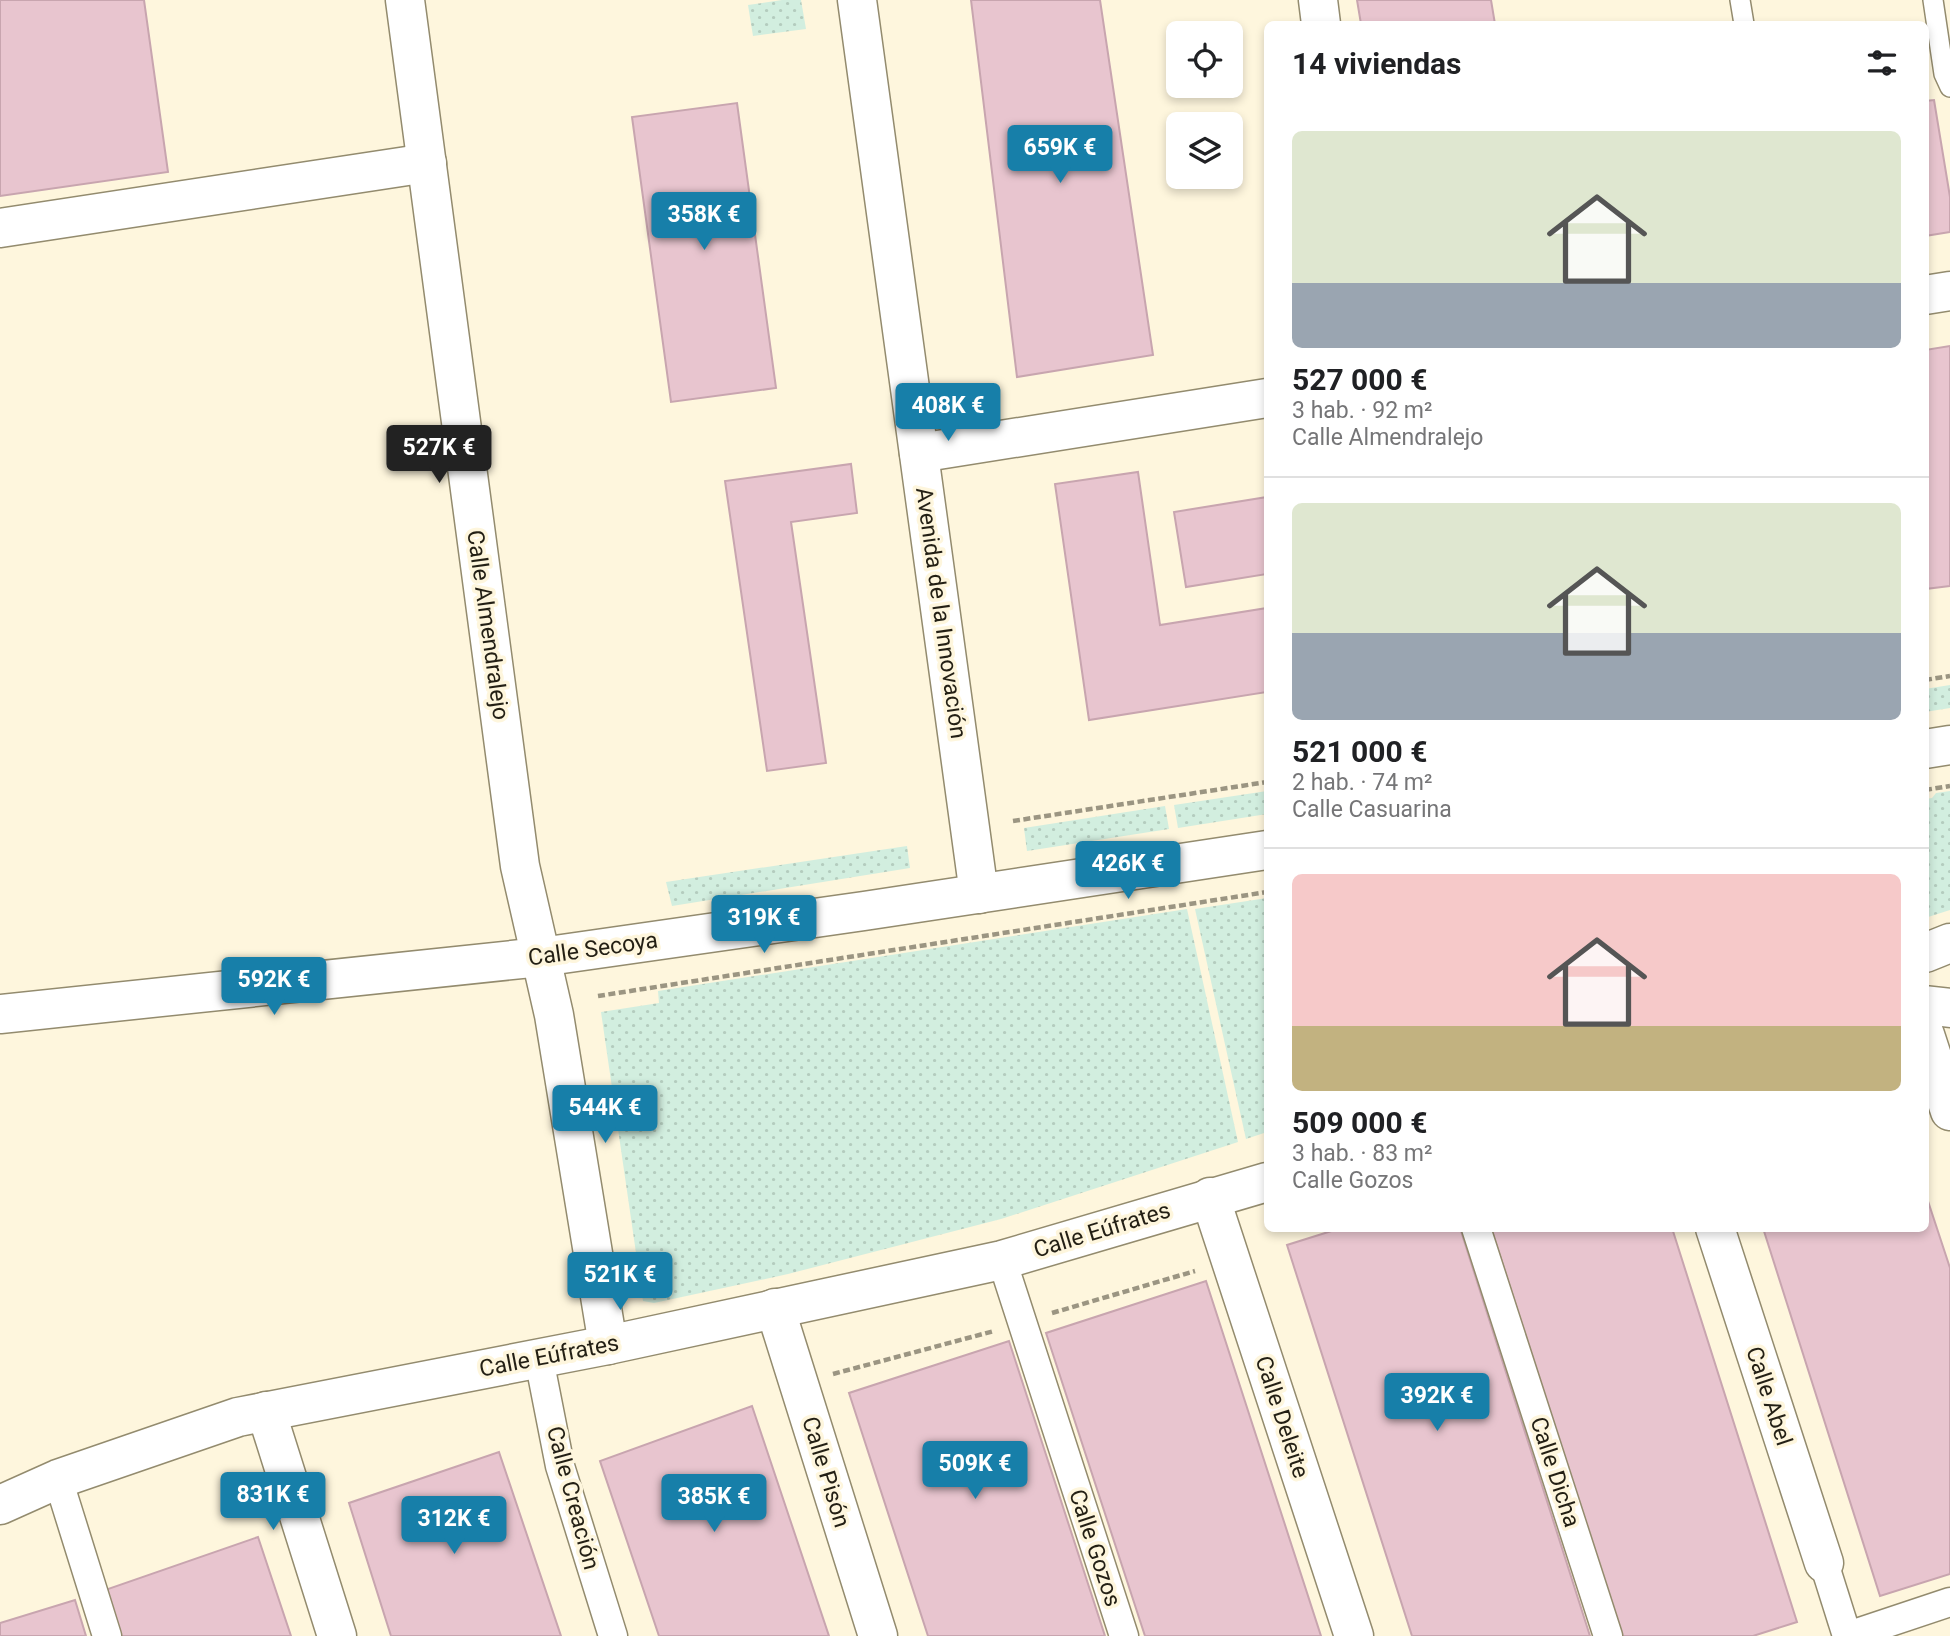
<!DOCTYPE html>
<html lang="es">
<meta charset="utf-8">
<style>
body{margin:0;font-family:Roboto,sans-serif;background:#f2f2f2;color:#202124;height:100vh;display:flex;flex-direction:column;font-size:26px;white-space:nowrap}
*{box-sizing:border-box;margin:0}
p{font-size:23px;color:#757577}
.icon{flex:none;width:38px;height:38px;fill:none;stroke:currentColor;stroke-width:2;stroke-linecap:round;stroke-linejoin:round}
.map{position:relative;flex:1;overflow:hidden}
.details{position:absolute;left:1264px;top:21px;width:665px;height:1211px;display:flex;flex-direction:column;background:#fff;border-radius:10px;box-shadow:0 4px 10px #0003}
.details>*{flex:none}
.tools{position:absolute;left:1166px;top:21px;display:grid;gap:14px}
.tools a{display:grid;place-items:center;width:77px;height:77px;border-radius:10px;background:#fff;box-shadow:0 4px 10px #0003;font-size:35px}
.price{position:absolute;translate:-50% -60px;padding:0 16px;border-radius:7px;background:#177fa9;color:#fff;font-size:23px;line-height:46px;filter:drop-shadow(0 2px 4px #0008)}
.price::after{content:'';position:absolute;left:50%;top:42px;width:21px;height:16px;margin-left:-10px;background:inherit;clip-path:polygon(0 0,100% 0,50% 100%)}
.price.on{background:#222;color:#fff}
ul{padding:0;list-style:none}
li{display:grid;align-content:center;gap:14px;height:371px;padding:0 28px}
li+li{border-top:2px solid #e0e0e0}
li span{display:grid;place-items:center;height:217px;border-radius:10px;color:#555}
li>.icon{margin-inline-start:auto}
span .icon{width:126px;height:126px;fill:#fffc;stroke-width:1}
li b{font-size:30px}
h2{display:flex;justify-content:space-between;align-items:center;height:84px;padding:0 28px;font-size:30px}
.map>svg:first-child{display:block}
</style>
<div class="map">
<svg width="1950" height="1636" viewBox="0 0 1950 1636">
<defs>
<pattern id="green-dots" width="8" height="8" patternUnits="userSpaceOnUse" patternTransform="scale(1.75)"><rect width="8" height="8" fill="#d2eedf"/><path d="M2 2h.1M6 6h.1" fill="none" stroke="#b4ccbe" stroke-width="1.8" stroke-linecap="round"/></pattern>
</defs>
<rect width="100%" height="100%" fill="#fef6dd"/>
<g fill="url(#green-dots)">
<path d="M782 0H801L806 29 753 36 748 5Z"/>
<path d="M1950 685V708L1925 712V689Z"/>
<path d="M1267 791V814L1178 828 1174 805Z"/>
<path d="M1950 791V910L1925 918V799L1932 798 1936 793Z"/>
<path d="M1165 806 1169 829 1027 851 1024 828Z"/>
<path d="M907 846 910 868 672 906 666 882Z"/>
<path d="M1267 898V1132L1246 1139 1195 909Z"/>
<path d="M1187 909 1238 1142 1001 1219 788 1274 654 1303 643 1301 601 1012 659 1003 658 991Z"/>
</g>
<g fill="#e8c5cf" stroke="#c8a5af" stroke-width="2">
<path d="M0 0H144L168 172 0 196Z"/>
<path d="M971 0H1100L1153 355 1017 377Z"/>
<path d="M1357 0H1491L1495 24H1361Z"/>
<path d="M1934 100 1950 197V232L1925 236V101Z"/>
<path d="M737 103 776 388 671 402 632 117Z"/>
<path d="M1950 346V586L1925 589V350Z"/>
<path d="M851 464 857 513 791 522 826 763 767 771 725 481Z"/>
<path d="M1138 472 1160 625 1267 608V692L1089 720 1055 484Z"/>
<path d="M1267 497V574L1186 587 1174 512Z"/>
<path d="M1925 1192 1950 1268V1574L1880 1596 1763 1228H1925Z"/>
<path d="M1341 1228H1460L1590 1636H1412L1287 1245Z"/>
<path d="M1491 1228H1672L1797 1622 1753 1636H1622Z"/>
<path d="M1206 1281 1321 1636H1145L1046 1333Z"/>
<path d="M1009 1341 1105 1636H928L849 1393Z"/>
<path d="M752 1406 829 1636H659L600 1461Z"/>
<path d="M499 1452 561 1636H391L349 1503Z"/>
<path d="M258 1537 291 1636H120L105 1590Z"/>
<path d="M75 1600 86 1636H0V1623Z"/>
</g>
<g fill="none" stroke-linecap="round" stroke-linejoin="round">
<g stroke="#938b6e" stroke-width="22">
<g id="service">
<path d="M1740 0 1744 24"/>
<path d="M1933 0 1944 74 1950 87"/>
</g>
</g>
<g stroke="#938b6e" stroke-width="31">
<g id="pedestrian">
<path d="M1476 1228 1608 1636"/>
<path d="M1002 1260 1124 1636"/>
<path d="M539 1359 560 1466 613 1636"/>
<path d="M58 1479 107 1636"/>
<path d="M1824 1563 1847 1636"/>
<path d="M1848 1636 1950 1602"/>
</g>
</g>
<g stroke="#938b6e" stroke-width="41">
<g id="minor">
<path d="M405 0 520 866 554 1015 608 1345"/>
<path d="M857 0 979 894"/>
<path d="M1318 0 1321 24"/>
<path d="M0 228 427 163"/>
<path d="M1925 295 1950 291"/>
<path d="M919 453 1267 398"/>
<path d="M1925 953 1950 943"/>
<path d="M1925 1005 1950 1008"/>
<path d="M1925 1035 1950 1111"/>
<path d="M1210 1197 1354 1636"/>
<path d="M1715 1228 1824 1563"/>
<path d="M775 1308 878 1636"/>
<path d="M266 1411 337 1636"/>
<path d="M0 1505 58 1479 238 1417 608 1345 1002 1260 1267 1182"/>
</g>
</g>
<g stroke="#938b6e" stroke-width="41">
<g id="secondary">
<path d="M1925 749 1950 745"/>
<path d="M0 1014 541 957 864 911 1267 850"/>
</g>
</g>
<g stroke="#9b9582" stroke-width="4.5" stroke-dasharray="7 3.5" stroke-linecap="butt">
<path d="M1925 680 1950 676"/>
<path d="M1925 790 1950 786"/>
<path d="M1013 821 1267 782"/>
<path d="M598 996 1267 892"/>
<path d="M1052 1313 1195 1271"/>
<path d="M833 1374 994 1331"/>
</g>
<use href="#service" stroke="#fff" stroke-width="19"/>
<use href="#pedestrian" stroke="#fff" stroke-width="28"/>
<use href="#minor" stroke="#fff" stroke-width="38"/>
<use href="#secondary" stroke="#fff" stroke-width="38"/>
</g>
<g text-anchor="middle" dominant-baseline="central" stroke-width="7" stroke-linejoin="round" paint-order="stroke">
<g font-size="23" fill="#231f14" stroke="#fef6dd">
<text transform="translate(941 613) rotate(82)">Avenida de la Innovación</text>
<text transform="translate(488 625) rotate(82)">Calle Almendralejo</text>
<text transform="translate(593 949) rotate(-8)">Calle Secoya</text>
<text transform="translate(1102 1230) rotate(-17)">Calle Eúfrates</text>
<text transform="translate(549 1356) rotate(-11)">Calle Eúfrates</text>
<text transform="translate(1769 1396) rotate(72)">Calle Abel</text>
<text transform="translate(1282 1417) rotate(72)">Calle Deleite</text>
<text transform="translate(826 1472) rotate(73)">Calle Pisón</text>
<text transform="translate(1555 1472) rotate(72)">Calle Dicha</text>
<text transform="translate(573 1498) rotate(75)">Calle Creación</text>
<text transform="translate(1095 1548) rotate(72)">Calle Gozos</text>
</g>
</g>
</svg>
<div class="tools">
<a><svg class="icon" aria-label="locate" viewBox="0 0 24 24"><circle cx="12" cy="12" r="6"/><path d="M12 2v4M12 18v4M2 12h4M18 12h4"/></svg></a>
<a><svg class="icon" aria-label="layers" viewBox="0 0 24 24"><path d="M12 4l9 5-9 5-9-5zM3 14l9 5 9-5"/></svg></a>
</div>
<b class="price" style="left:1060px;top:185px">659K €</b>
<b class="price" style="left:704px;top:252px">358K €</b>
<b class="price" style="left:948px;top:443px">408K €</b>
<b class="price on" style="left:439px;top:485px">527K €</b>
<b class="price" style="left:1128px;top:901px">426K €</b>
<b class="price" style="left:764px;top:955px">319K €</b>
<b class="price" style="left:274px;top:1017px">592K €</b>
<b class="price" style="left:605px;top:1145px">544K €</b>
<b class="price" style="left:620px;top:1312px">521K €</b>
<b class="price" style="left:1437px;top:1433px">392K €</b>
<b class="price" style="left:975px;top:1501px">509K €</b>
<b class="price" style="left:273px;top:1532px">831K €</b>
<b class="price" style="left:714px;top:1534px">385K €</b>
<b class="price" style="left:454px;top:1556px">312K €</b>
<section class="details">
<h2>14 viviendas<svg class="icon" aria-label="filters" viewBox="0 0 24 24"><path d="M4 7h16M4 17h16"/><circle cx="9" cy="7" r="2"/><circle cx="15" cy="17" r="2"/></svg></h2>
<ul>
<li><span style="background:linear-gradient(#dfe7d0 70%,#9aa5b1 0)"><svg class="icon" aria-label="home" viewBox="0 0 24 24"><path d="M3 11l9-7 9 7M6 9v11h12V9"/></svg></span><div><b>527 000 €</b><p>3 hab. · 92 m²</p><p>Calle Almendralejo</p></div></li>
<li><span style="background:linear-gradient(#dfe7d0 60%,#9aa5b1 0)"><svg class="icon" aria-label="home" viewBox="0 0 24 24"><path d="M3 11l9-7 9 7M6 9v11h12V9"/></svg></span><div><b>521 000 €</b><p>2 hab. · 74 m²</p><p>Calle Casuarina</p></div></li>
<li><span style="background:linear-gradient(#f6c9c9 70%,#c2b280 0)"><svg class="icon" aria-label="home" viewBox="0 0 24 24"><path d="M3 11l9-7 9 7M6 9v11h12V9"/></svg></span><div><b>509 000 €</b><p>3 hab. · 83 m²</p><p>Calle Gozos</p></div></li>
</ul>
</section>
</div>
